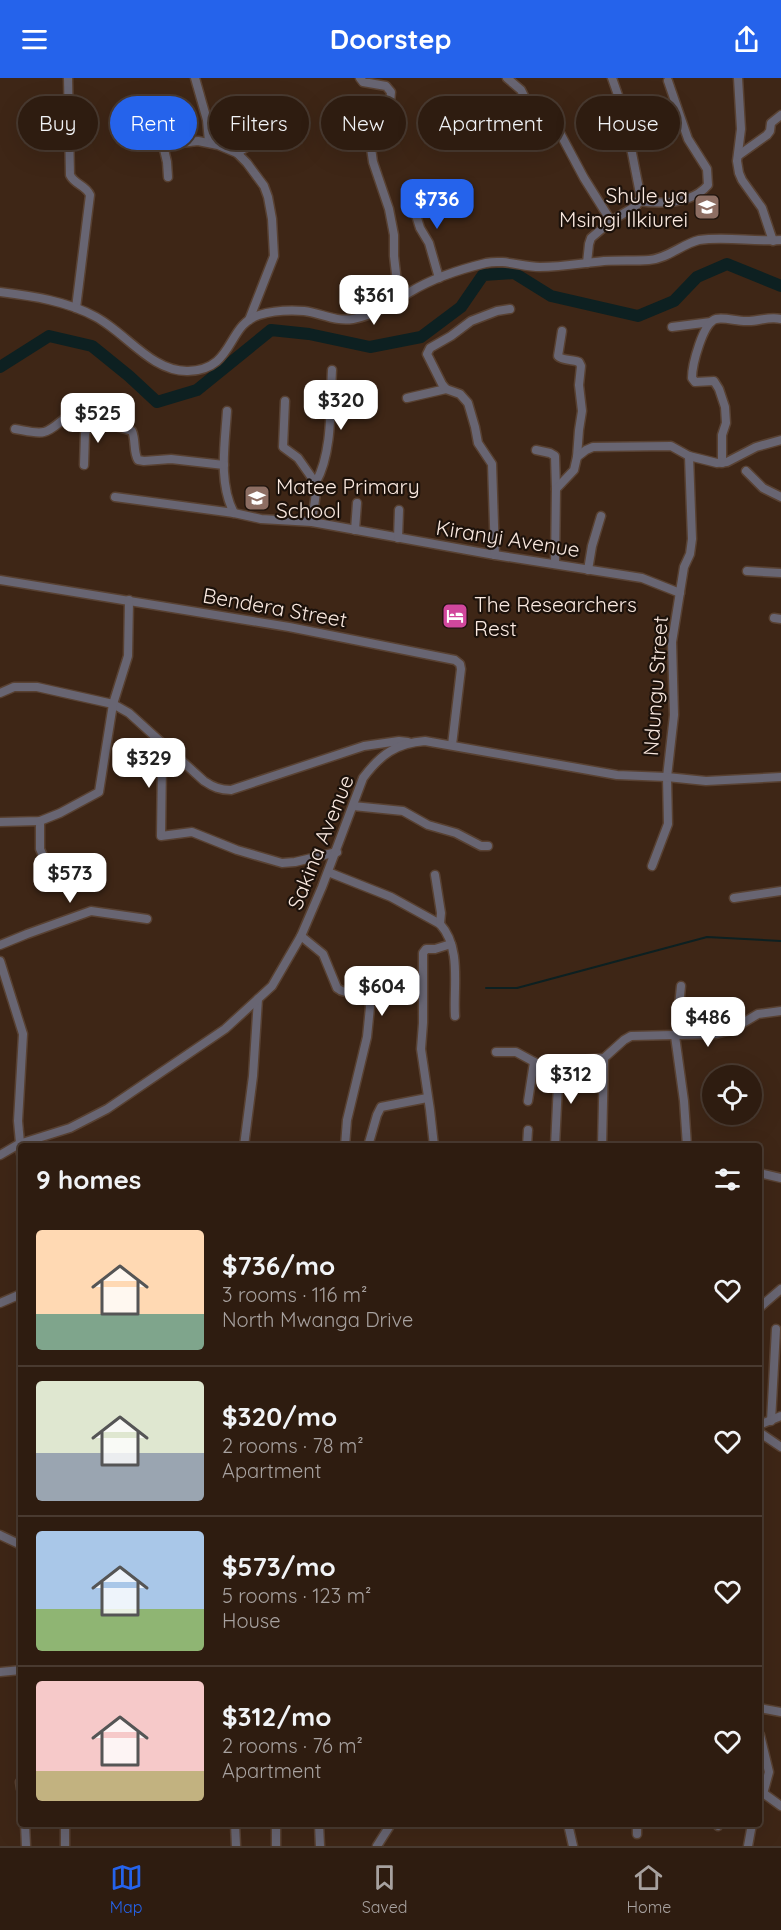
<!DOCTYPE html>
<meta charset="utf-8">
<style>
body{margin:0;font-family:Quicksand,sans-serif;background:#362519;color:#f1f3f6;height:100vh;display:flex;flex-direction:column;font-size:22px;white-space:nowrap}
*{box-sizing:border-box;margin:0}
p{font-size:20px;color:#a7a19f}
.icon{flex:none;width:33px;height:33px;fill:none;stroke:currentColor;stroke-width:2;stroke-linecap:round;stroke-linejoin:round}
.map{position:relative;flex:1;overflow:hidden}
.sheet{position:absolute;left:18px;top:1065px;width:744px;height:684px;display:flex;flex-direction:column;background:#2e1c10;border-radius:6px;box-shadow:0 6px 24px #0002,0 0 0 2px #493a30}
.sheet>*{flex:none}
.hud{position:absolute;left:18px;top:18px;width:746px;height:54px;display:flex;gap:12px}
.fabs{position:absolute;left:702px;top:987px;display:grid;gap:12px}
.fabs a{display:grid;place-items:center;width:60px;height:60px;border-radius:50%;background:#2e1c10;box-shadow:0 6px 24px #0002,0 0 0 2px #493a30;font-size:30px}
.price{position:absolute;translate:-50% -51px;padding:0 14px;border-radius:12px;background:#fff;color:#222;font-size:20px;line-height:39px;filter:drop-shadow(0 2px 3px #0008)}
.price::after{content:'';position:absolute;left:50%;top:36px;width:18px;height:14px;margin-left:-9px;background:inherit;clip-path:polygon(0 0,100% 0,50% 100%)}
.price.selected{background:#2563eb;color:#fff}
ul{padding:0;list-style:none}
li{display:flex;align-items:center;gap:18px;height:150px;padding:0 18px}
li+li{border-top:2px solid #493a30}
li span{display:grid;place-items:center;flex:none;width:168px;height:120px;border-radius:6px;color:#555}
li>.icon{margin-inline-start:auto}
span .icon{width:72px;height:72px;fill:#fffc;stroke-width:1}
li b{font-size:26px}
h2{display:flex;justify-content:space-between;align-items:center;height:72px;padding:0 18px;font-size:26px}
.chip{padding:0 21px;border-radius:27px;background:#2e1c10;box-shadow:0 6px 24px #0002,0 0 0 2px #493a30;font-size:21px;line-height:54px}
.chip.selected{background:#2563eb;color:#fff}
header{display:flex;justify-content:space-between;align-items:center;height:78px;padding:0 18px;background:#2563eb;color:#fff;font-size:27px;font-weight:700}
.tabs{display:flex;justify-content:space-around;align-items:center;height:84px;border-top:2px solid #493a30;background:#2e1c10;font-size:16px;color:#a7a19f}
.tabs a{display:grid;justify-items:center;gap:3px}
.tabs .selected{color:#2563eb}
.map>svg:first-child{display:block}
</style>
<header><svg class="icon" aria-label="menu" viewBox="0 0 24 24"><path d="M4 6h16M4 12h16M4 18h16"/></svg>Doorstep<svg class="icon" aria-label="share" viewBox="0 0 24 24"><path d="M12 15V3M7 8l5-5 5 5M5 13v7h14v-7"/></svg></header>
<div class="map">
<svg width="781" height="1768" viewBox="0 0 781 1768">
<rect width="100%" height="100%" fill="#3e2616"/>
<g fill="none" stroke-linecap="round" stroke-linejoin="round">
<path stroke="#0d2021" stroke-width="2" d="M486 910H517L707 859 781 863"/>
<path stroke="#0d2021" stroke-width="12" d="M0 289 49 258 92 268 129 298 157 324 197 312 271 252 309 256 370 269 421 259 461 229 483 197 514 195 551 218 638 238 674 223 697 199 727 186 781 208"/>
<g stroke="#584132" stroke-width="11">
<g id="minor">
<path d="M68 0 70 97C75 107 86 107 90 117L76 230"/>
<path d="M195 0 207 42 209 64"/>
<path d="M360 0 363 4 386 8 391 14 389 36 371 70 373 84 389 131 394 157V178L399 222"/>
<path d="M507 0 521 12 527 24 546 34 552 40 584 100 611 143"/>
<path d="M738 0 741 51 737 83 739 95 742 102 762 130 773 163"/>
<path d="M158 46 167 84 168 99"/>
<path d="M163 67 198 63 218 67 237 75 247 85 264 108 268 119 272 141 274 178 249 242"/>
<path d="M237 75 264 58 273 57 279 62 290 63"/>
<path d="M739 77 767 57 770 53 771 45 781 37"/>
<path d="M638 123C661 126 692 126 708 107L707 91 688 61 668 3"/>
<path d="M587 185 589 166 591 160 611 143 636 128 641 121 632 75 619 20 612 0"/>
<path d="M439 200 429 165 420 150 416 137 417 121 420 114 429 107 449 111"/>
<path d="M0 214C32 218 67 223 96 239 126 255 152 294 188 293 235 292 226 247 259 237 272 233 290 232 304 233 321 235 335 244 353 241 375 237 392 225 410 214 433 200 461 191 486 185 505 181 522 189 540 189 562 189 583 185 604 183 619 182 634 183 649 182 667 181 682 166 699 162 726 158 754 164 781 162"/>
<path d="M672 249 711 244"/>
<path d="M562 253 558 278C563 283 572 281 579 284L581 288 579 307 582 333 579 352 577 379"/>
<path d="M407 320 446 311"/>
<path d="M285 323 283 369 298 380 317 407 312 444"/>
<path d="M227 333C225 365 218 405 234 435"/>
<path d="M15 351C23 352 35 356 44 354 58 350 63 336 78 337L132 353C136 362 133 374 138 382L144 383 171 381 224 387"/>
<path d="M536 372 550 375 555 378 556 411"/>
<path d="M722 385V357L726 345 725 329 719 311 714 303 695 304 692 300C692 287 703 244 716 241 726 239 738 244 749 243 760 243 769 238 781 241"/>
<path d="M84 387 85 356 90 340"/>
<path d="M746 393 763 410 781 419"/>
<path d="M316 404C333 374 330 326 332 292"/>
<path d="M115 419 234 435 261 441 312 444 495 477 642 500 680 515"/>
<path d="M355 452 357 425"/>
<path d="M398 460 399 432"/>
<path d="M495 477 492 386 478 365 475 349 468 325 460 316 446 311 442 306 427 276 430 270 451 258 471 243 497 233 510 231"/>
<path d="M555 486 556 411 574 392 577 379 586 372 593 369 671 368 689 378 717 385 727 384 756 369 781 362"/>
<path d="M588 492 592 468 601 438"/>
<path d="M747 493 781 495"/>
<path d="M0 502 289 549 455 582 460 586 461 591 452 667"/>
<path d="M774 540 781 541"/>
<path d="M0 615 14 609H37L113 626 129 635 204 703C213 709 220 712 231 712L364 668 399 663 408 664"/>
<path d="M165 668 162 684 161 758 192 754 237 772 282 785 295 784 337 774"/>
<path d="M353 728 403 733 428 747 456 755 481 768H488"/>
<path d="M40 743V771L44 780 57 785 87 787 92 792 91 800"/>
<path d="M0 744 40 743 60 735 99 714 113 626 128 578 129 522"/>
<path d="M652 788 668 746 667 699 674 637 672 564 684 489 690 476 692 461 689 378"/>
<path d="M328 794 391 819 440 846C462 870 453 909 455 938"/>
<path d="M435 797 441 835 440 846"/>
<path d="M734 820 781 813"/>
<path d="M301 858 323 876 337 910C345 917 355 913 365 915L369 918 370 929 367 959 347 1042 345 1068"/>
<path d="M0 867 27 856 91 833 147 841"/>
<path d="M0 883 23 956 18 1043 21 1076"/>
<path d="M675 958 684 1023 687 1068"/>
<path d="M676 958 681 908"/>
<path d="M496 974H516L538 986 551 987 568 983 604 980 624 962 631 958 716 956 731 952 758 936 781 933"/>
<path d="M528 1023 534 984"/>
<path d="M244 1068 253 998 258 921"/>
<path d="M368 1068 377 1037 381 1029 427 1020"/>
<path d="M434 1068 430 1032 421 971 423 945V875L426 871H435L451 866"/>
<path d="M527 1068 528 1052"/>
<path d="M555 1068 559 985"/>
<path d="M602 1068 604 980"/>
<path d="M0 1077 19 1066 70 1050 107 1031 225 951 272 908 301 858 322 809 363 700C380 677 396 665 425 663L617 697 667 699 706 703 781 699"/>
<path d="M759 1095 781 1100"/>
<path d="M0 1225 21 1216"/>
<path d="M759 1230 781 1211"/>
<path d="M771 1343 776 1251"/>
<path d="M759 1347 781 1338"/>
<path d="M759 1354 781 1369"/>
<path d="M0 1457 21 1467"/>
<path d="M0 1594 21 1592"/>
<path d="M759 1630 781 1634"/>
<path d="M760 1657 769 1694 763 1716"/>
<path d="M20 1704 21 1711"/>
<path d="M759 1712 781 1728"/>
<path d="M25 1746 26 1768"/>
<path d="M235 1746 236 1768"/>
<path d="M276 1746V1768"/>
<path d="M319 1746 320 1768"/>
<path d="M568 1746 573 1768"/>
<path d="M637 1746V1756"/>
<path d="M718 1748 719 1746"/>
<path d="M65 1768V1746"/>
<path d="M377 1768 391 1746"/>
<path d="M748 1768 752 1746"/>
</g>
</g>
<use href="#minor" stroke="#686572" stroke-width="8"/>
</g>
<defs>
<g id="school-square" transform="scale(1.35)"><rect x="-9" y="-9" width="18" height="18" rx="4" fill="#8d6e63" stroke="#1d120b"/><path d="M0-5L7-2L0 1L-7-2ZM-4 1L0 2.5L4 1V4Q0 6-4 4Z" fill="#fff"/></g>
<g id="hotel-square" transform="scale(1.35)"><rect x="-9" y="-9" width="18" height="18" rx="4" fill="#d1479c" stroke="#1d120b"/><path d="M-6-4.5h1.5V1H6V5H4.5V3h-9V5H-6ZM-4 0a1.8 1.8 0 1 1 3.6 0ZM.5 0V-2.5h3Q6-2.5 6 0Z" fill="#fff"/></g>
</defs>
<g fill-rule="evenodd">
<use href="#school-square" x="707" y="129"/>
<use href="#school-square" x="257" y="420"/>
<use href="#hotel-square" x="455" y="538"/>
</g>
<g text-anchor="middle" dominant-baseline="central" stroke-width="4.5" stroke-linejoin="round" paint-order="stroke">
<g font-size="21" fill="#fae9e0" stroke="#1d120b" text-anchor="start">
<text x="688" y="117" text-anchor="end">Shule ya<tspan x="688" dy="24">Msingi Ilkiurei</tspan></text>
<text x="276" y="408">Matee Primary<tspan x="276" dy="24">School</tspan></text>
<text x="474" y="526">The Researchers<tspan x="474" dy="24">Rest</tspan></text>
</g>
<g font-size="21" fill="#fae9e0" stroke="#1d120b">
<text transform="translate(508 460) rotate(9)">Kiranyi Avenue</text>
<text transform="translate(275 529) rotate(10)">Bendera Street</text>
<text transform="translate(655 608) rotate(-86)">Ndungu Street</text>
<text transform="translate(320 764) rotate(-68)">Sakina Avenue</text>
</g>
</g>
</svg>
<div class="fabs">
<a><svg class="icon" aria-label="locate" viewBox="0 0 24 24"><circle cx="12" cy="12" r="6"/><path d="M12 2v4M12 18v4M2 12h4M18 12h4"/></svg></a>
</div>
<b class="price selected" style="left:437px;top:152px">$736</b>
<b class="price" style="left:374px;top:248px">$361</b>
<b class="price" style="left:341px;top:353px">$320</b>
<b class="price" style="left:98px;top:366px">$525</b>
<b class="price" style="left:149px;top:711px">$329</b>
<b class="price" style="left:70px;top:826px">$573</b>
<b class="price" style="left:382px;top:939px">$604</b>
<b class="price" style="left:708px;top:970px">$486</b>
<b class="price" style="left:571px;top:1027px">$312</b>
<div class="hud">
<a class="chip">Buy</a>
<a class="chip selected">Rent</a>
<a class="chip">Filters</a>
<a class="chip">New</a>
<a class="chip">Apartment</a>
<a class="chip">House</a>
</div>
<section class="sheet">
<h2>9 homes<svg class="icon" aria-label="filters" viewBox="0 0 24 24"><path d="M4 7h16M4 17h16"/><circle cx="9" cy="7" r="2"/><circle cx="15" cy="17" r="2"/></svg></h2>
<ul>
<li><span style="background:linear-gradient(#ffd9b3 70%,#7fa58c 0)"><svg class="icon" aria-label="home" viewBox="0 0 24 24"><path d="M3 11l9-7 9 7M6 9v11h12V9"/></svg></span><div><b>$736/mo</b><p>3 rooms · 116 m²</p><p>North Mwanga Drive</p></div><svg class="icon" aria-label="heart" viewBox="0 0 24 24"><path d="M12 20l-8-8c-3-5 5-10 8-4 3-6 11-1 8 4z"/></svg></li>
<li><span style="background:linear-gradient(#dfe7d0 60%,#9aa5b1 0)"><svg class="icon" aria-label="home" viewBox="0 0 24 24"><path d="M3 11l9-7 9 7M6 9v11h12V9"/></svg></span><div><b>$320/mo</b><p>2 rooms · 78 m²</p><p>Apartment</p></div><svg class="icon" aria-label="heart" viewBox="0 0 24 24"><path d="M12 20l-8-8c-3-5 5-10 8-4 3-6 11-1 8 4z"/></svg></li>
<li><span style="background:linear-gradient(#a9c7e8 65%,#8fb573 0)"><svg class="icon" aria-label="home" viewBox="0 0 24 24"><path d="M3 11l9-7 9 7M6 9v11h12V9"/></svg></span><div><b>$573/mo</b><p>5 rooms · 123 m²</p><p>House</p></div><svg class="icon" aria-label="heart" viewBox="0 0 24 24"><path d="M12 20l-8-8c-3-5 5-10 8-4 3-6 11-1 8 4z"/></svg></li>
<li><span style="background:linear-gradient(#f6c9c9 75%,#c2b280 0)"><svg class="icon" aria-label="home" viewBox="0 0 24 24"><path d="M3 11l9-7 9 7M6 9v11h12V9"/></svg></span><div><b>$312/mo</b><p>2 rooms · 76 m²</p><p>Apartment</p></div><svg class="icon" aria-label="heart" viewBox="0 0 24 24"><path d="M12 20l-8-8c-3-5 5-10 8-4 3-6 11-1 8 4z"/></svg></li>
</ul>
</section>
</div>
<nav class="tabs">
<a class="selected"><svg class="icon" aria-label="map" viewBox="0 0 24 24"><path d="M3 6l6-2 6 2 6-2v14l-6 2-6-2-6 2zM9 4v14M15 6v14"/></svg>Map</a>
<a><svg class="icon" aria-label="saved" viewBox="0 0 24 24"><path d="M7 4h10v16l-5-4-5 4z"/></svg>Saved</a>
<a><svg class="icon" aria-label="home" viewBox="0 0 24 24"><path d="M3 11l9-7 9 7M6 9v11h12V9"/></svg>Home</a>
</nav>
